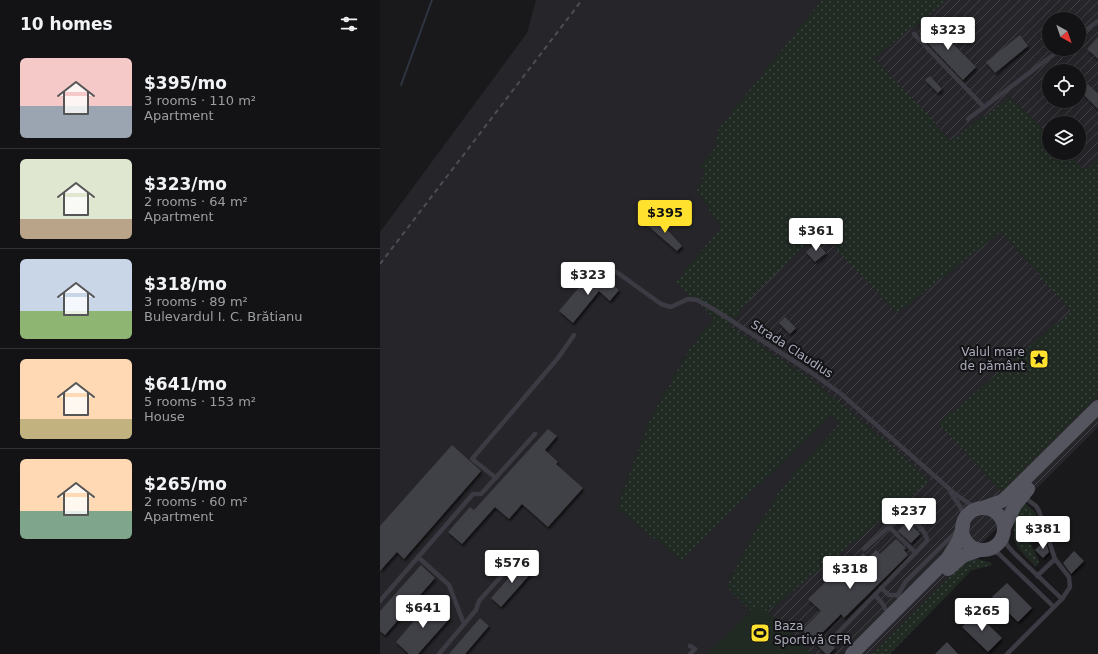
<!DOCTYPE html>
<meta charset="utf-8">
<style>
body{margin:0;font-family:"DejaVu Sans",sans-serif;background:#1c1c1e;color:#f1f3f6;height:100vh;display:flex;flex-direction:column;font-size:15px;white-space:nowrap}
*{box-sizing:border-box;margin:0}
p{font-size:13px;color:#9d9ea0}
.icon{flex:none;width:22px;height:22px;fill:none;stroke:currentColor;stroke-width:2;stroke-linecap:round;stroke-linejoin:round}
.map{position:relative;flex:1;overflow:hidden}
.sheet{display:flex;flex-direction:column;background:#131315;width:380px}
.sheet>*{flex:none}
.needle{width:26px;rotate:140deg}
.buttons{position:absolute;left:662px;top:12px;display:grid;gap:8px}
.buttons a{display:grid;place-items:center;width:44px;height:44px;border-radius:50%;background:#131315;box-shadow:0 4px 16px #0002,0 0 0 1px #323234;font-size:20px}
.price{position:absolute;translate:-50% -34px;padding:0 9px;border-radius:4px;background:#fff;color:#222;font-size:13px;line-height:26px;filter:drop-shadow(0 1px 2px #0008)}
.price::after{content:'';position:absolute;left:50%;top:24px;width:12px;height:9px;margin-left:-6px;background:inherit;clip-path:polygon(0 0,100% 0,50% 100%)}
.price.on{background:#ffe12e;color:#111}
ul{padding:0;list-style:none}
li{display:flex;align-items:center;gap:12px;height:100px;padding:0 20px}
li+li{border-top:1px solid #323234}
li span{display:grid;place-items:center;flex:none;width:112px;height:80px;border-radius:6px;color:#555}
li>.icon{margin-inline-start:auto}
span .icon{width:48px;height:48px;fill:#fffc;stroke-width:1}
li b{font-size:17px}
h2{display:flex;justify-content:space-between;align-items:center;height:48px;padding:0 20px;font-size:17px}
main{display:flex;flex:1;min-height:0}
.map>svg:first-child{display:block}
</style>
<main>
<section class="sheet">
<h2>10 homes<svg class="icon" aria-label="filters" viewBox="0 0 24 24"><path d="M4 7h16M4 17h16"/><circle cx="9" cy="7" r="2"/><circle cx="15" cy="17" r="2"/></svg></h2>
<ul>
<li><span style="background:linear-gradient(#f6c9c9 60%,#9aa5b1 0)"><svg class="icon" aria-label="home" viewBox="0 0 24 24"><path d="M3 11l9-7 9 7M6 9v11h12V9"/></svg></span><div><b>$395/mo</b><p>3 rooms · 110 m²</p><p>Apartment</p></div></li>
<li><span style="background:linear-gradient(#dfe7d0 75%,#b9a48a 0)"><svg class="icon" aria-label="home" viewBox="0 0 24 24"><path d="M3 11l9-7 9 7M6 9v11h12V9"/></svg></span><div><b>$323/mo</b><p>2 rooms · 64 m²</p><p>Apartment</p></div></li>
<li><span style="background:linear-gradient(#c9d6e8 65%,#8fb573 0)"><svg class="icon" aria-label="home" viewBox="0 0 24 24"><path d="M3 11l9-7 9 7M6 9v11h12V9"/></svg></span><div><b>$318/mo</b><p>3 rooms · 89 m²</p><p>Bulevardul I. C. Brătianu</p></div></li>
<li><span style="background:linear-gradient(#ffd9b3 75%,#c2b280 0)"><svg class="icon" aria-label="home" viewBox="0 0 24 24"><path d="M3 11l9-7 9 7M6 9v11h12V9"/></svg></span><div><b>$641/mo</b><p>5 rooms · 153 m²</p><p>House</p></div></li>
<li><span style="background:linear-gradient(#ffd9b3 65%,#7fa58c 0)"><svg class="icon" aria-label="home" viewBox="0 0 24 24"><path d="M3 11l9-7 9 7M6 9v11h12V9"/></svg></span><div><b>$265/mo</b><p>2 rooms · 60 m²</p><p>Apartment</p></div></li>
</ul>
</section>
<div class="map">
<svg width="718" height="654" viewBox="0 0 718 654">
<defs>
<pattern id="industrial-furrows" width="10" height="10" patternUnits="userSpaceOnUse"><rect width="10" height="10" fill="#262529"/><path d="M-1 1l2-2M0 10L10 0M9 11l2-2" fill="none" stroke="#434246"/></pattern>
<pattern id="grass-dots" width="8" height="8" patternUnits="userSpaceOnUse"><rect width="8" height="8" fill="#202a23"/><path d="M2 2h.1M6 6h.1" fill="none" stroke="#3e4641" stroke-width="1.8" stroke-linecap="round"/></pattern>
<filter id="shadow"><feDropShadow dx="1.5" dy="2.5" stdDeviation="1" flood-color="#0009"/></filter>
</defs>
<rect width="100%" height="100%" fill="#19191c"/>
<path fill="#262529" d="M156 0H442L338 129 336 147 321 167 326 171 317 191 341 227 296 282 334 318 309 349 268 423 237 508 302 561 450 415 460 424 402 487 374 532 346 586 371 611 327 654H0V232L147 33Z"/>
<path fill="url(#industrial-furrows)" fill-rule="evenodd" d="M442 0H718V427L491 654H327L374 608 510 444 426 375 349 326 296 282 341 227 317 191 325 171 320 167 336 147 338 129ZM669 19H699V49H669ZM669 71H699V101H669ZM669 123H699V153H669Z"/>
<g fill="url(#grass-dots)">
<path d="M442 0H568L494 58 571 140 630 97 669 135V153H687L705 170 718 160V395L621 492 559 423 691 311 621 232 517 313 441 232 377 291 349 326 426 375 510 444 550 481 388 611 374 608 371 611 346 586 374 532 402 487 459 424 450 415 302 561 237 508 268 423 309 349 334 318 296 282 341 227 317 191 325 171 320 167 336 147 338 129Z"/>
<path d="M645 503 656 513 657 518 647 532 651 545 659 561 656 567C633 544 631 543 636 509Z"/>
<path d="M596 559 609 562 613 565 592 570 510 654H491L583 562Z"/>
</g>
<path fill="#202a23" d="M374 608 388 611 432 654H327Z"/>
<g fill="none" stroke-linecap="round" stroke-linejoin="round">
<path stroke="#2d3541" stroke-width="2" d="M21 85 52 0"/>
</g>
<g fill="#414046" filter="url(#shadow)">
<path d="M551 22 596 67 583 80 539 34Z"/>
<path d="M640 35 648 46 615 73 606 62Z"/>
<path d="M718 37V59L707 49Z"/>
<path d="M550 76 562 89 558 93 545 80Z"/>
<path d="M708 84 718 94V109L701 92Z"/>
<path d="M276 217 302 246 297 251 268 226Z"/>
<path d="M437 242 446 253 435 262 426 252Z"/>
<path d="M218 272 239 290 230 301 219 291 193 323 179 311 211 273 214 276Z"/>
<path d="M405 317 416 328 410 334 399 323Z"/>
<path d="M168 429 177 436 165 450 178 462 176 464 203 488 168 527 142 504 129 519 115 507 82 544 68 532 90 507 94 510Z"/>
<path d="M72 445 101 471 24 559 17 552 0 571V526Z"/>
<path d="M527 521 540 534 531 543 518 531Z"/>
<path d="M516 539 526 548 524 550 528 555 464 618 461 614 441 634 455 648 449 654H446L422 630 441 611 428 599 465 563 469 567 483 553 488 558 496 550 500 554Z"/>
<path d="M665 540 669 552 663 558 655 550Z"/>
<path d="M694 551 704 561 691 574 683 563Z"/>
<path d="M143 562 153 571 121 607 111 598Z"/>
<path d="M41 565 55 578 5 635 0 631V611Z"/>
<path d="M627 583 652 608 638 622 612 597Z"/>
<path d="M51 601 70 618 38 654H29L16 642Z"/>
<path d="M596 613 622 638 608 652 582 627Z"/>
<path d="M100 618 109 626 85 654H69Z"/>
<path d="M567 642 578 654H555Z"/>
</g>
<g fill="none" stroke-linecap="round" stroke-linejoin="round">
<g stroke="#3c3b43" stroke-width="4.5">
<path d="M534 34 604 107"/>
<path d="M699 35 718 21"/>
<path d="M588 119 681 49"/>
<path d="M231 268 281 304 291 307 308 299 317 300 335 310 429 371 460 393 574 493 597 509"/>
<path d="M116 478 92 459 178 358 194 335"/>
<path d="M571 493 581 508 585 520"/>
<path d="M508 526 536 553"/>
<path d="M624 534 627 545 633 552 682 599"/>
<path d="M606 550 618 553 674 607"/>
<path d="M38 557 69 585 84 624"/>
<path d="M657 576 675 559"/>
<path d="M501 588 509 595H519"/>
<path d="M495 595 502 603 507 612 505 614"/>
<path d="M517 596 526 581 577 531"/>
<path d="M0 601 93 494H101L155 434"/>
<path d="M451 640 547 541C548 533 530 515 523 514L484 549"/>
<path d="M310 646 315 649 310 654"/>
<path d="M59 654 96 610 99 601 142 553"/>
<path d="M627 654 682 599 690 587 689 577 675 559 659 511 656 506 644 497"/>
</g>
<g stroke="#555560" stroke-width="14">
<path d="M602 508 622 501 629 495 718 407"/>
<circle cx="603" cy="529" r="21"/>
<path d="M624 528 635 505 648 489"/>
<path d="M568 569 583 556 600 550"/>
<path d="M472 654 568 558 579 540 583 526"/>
</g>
<path stroke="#4c4d56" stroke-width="2" stroke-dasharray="5 4" stroke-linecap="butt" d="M0 264 202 0"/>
</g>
<defs>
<g id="sight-square" transform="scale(1)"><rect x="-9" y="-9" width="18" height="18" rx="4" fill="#ffe12e" stroke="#141417"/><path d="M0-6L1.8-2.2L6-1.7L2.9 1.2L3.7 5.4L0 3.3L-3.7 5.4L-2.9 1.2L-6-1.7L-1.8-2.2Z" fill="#111"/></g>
<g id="stadium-square" transform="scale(1)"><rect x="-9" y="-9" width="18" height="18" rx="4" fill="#ffe12e" stroke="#141417"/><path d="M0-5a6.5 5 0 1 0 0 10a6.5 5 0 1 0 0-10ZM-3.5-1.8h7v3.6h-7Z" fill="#111"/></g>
</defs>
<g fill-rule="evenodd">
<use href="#sight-square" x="659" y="359"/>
<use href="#stadium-square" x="380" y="633"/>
</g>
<g text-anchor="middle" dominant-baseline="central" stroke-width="4" stroke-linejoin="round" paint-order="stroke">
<g font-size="12" fill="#aaacbc" stroke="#141417">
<text transform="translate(412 349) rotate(33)">Strada Claudius</text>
</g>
<g font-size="12" fill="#aaacbc" stroke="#141417" text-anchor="end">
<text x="645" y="352">Valul mare<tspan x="645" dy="14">de pământ</tspan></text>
<text x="394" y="626" text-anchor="start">Baza<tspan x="394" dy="14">Sportivă CFR</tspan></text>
</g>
</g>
</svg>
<div class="buttons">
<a><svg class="needle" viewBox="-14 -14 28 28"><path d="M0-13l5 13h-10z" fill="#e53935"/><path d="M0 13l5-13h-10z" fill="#9d9ea0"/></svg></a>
<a><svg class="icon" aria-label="locate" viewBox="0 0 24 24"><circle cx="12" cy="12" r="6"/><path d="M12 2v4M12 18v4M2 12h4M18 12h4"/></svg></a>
<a><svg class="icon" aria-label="layers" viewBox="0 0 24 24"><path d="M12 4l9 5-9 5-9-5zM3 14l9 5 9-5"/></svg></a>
</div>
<b class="price" style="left:568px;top:51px">$323</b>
<b class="price on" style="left:285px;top:234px">$395</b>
<b class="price" style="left:436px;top:252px">$361</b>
<b class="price" style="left:208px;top:296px">$323</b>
<b class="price" style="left:529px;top:532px">$237</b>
<b class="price" style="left:663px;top:550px">$381</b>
<b class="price" style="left:132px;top:584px">$576</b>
<b class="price" style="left:470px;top:590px">$318</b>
<b class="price" style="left:43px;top:629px">$641</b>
<b class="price" style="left:602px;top:632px">$265</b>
</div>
</main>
